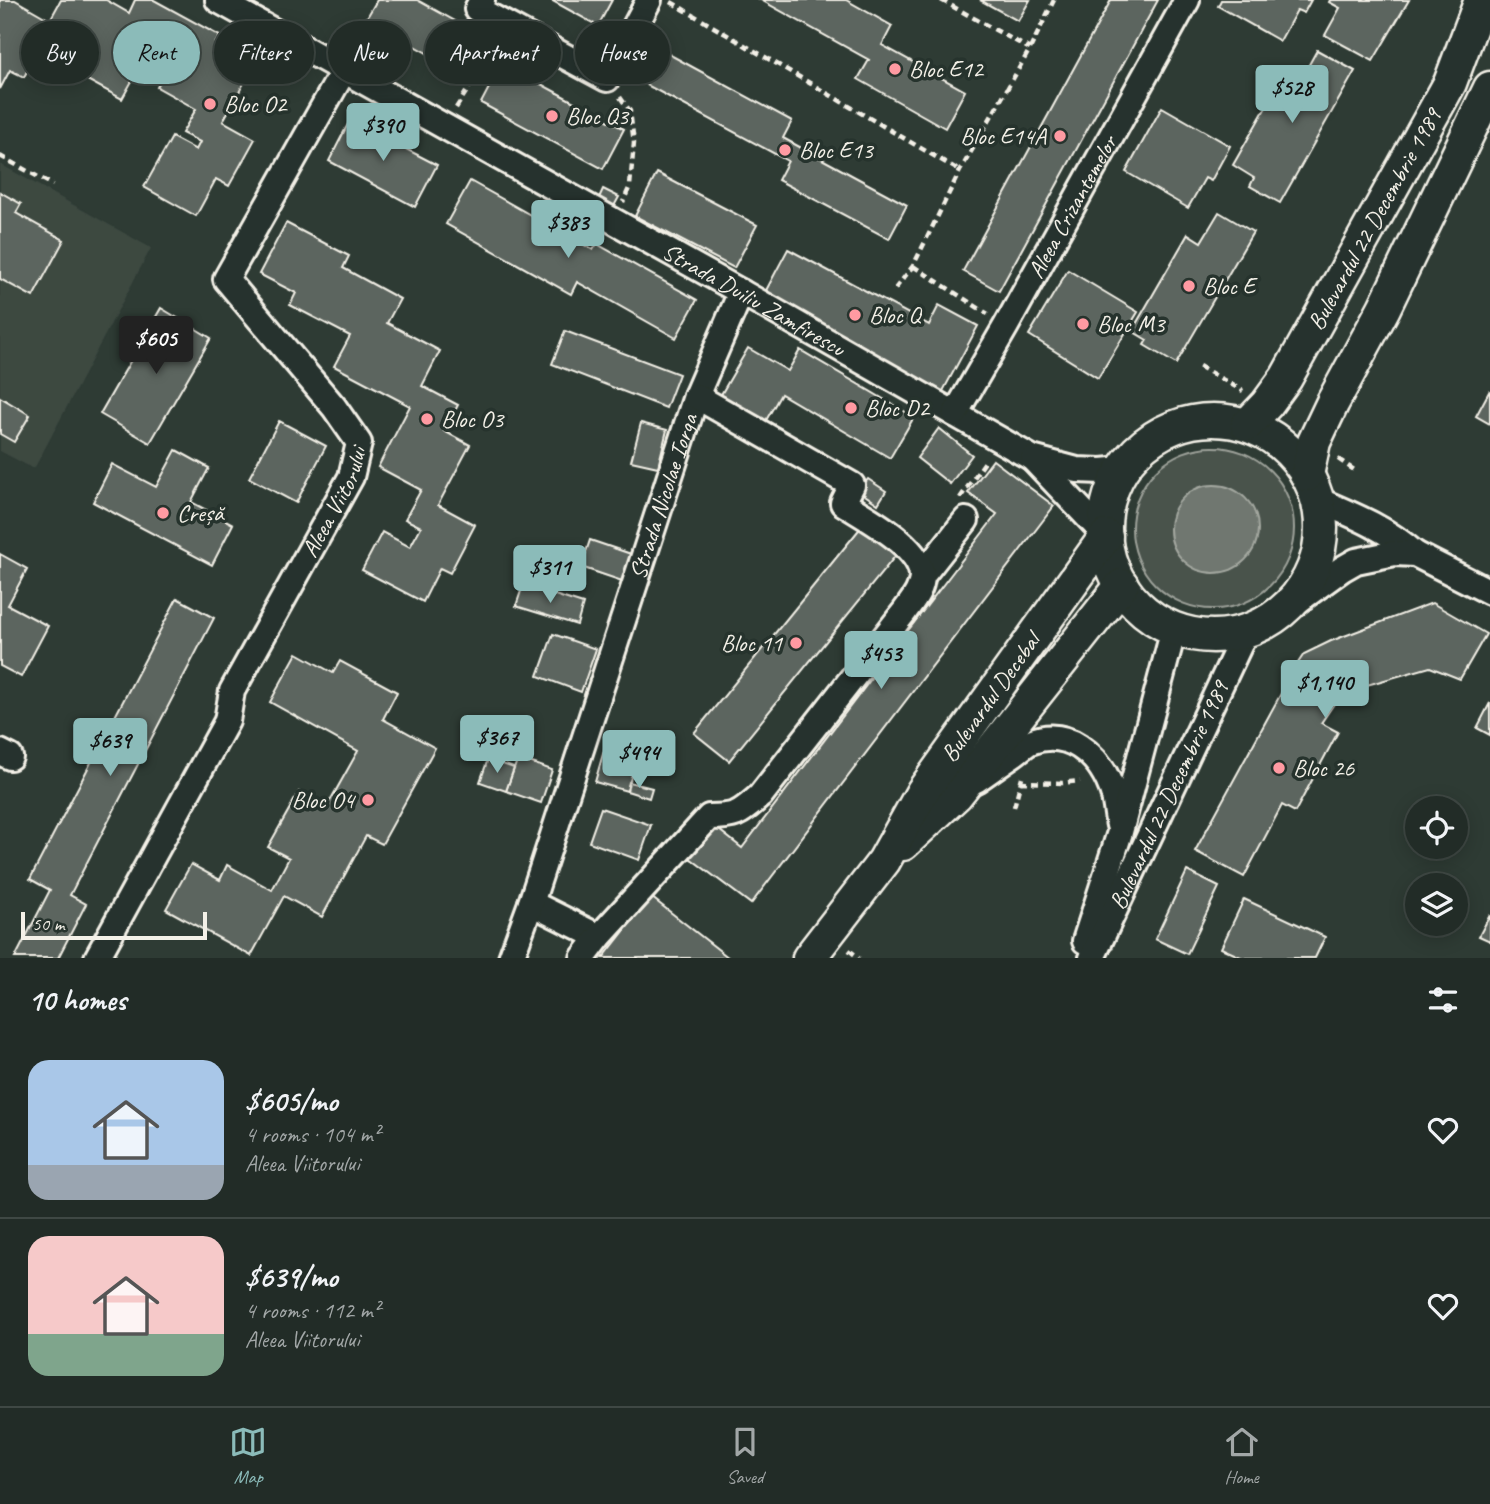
<!DOCTYPE html>
<meta charset="utf-8">
<style>
body{margin:0;font-family:Caveat,sans-serif;background:#2e3833;color:#f1f3f6;height:100vh;display:flex;flex-direction:column;font-size:26px;white-space:nowrap}
*{box-sizing:border-box;margin:0}
p{font-size:23px;color:#a2a7a7}
.icon{flex:none;width:38px;height:38px;fill:none;stroke:currentColor;stroke-width:2;stroke-linecap:round;stroke-linejoin:round}
.map{position:relative;height:958px;overflow:hidden}
.sheet{display:flex;flex-direction:column;background:#222c27;flex:1}
.sheet>*{flex:none}
.banner{position:absolute;left:21px;top:21px;width:700px;height:63px;display:flex;gap:14px}
.fabs{position:absolute;left:1405px;top:796px;display:grid;gap:14px}
.fabs a{display:grid;place-items:center;width:63px;height:63px;border-radius:50%;background:#222c27;box-shadow:0 4px 18px #0003,0 0 0 2px #3f4844;font-size:35px}
.scale{position:absolute;left:21px;bottom:18px;width:186px;box-sizing:border-box;padding-left:7px;border:4px solid #f4f1e8;border-top:0;font-size:19px;line-height:24px;white-space:nowrap;color:#f4f1e8;-webkit-text-stroke:5px #26332d;paint-order:stroke}
.price{position:absolute;translate:-50% -60px;padding:0 16px;border-radius:7px;background:#8bbbb9;color:#111;font-size:23px;line-height:46px;filter:drop-shadow(0 2px 4px #0008)}
.price::after{content:'';position:absolute;left:50%;top:42px;width:21px;height:16px;margin-left:-10px;background:inherit;clip-path:polygon(0 0,100% 0,50% 100%)}
.price.on{background:#222;color:#fff}
ul{padding:0;list-style:none}
li{display:flex;align-items:center;gap:21px;height:175px;padding:0 28px}
li+li{border-top:2px solid #3f4844}
li span{display:grid;place-items:center;flex:none;width:196px;height:140px;border-radius:21px;color:#555}
li>.icon{margin-inline-start:auto}
span .icon{width:84px;height:84px;fill:#fffc;stroke-width:1}
li b{font-size:30px}
h2{display:flex;justify-content:space-between;align-items:center;height:84px;padding:0 28px;font-size:30px}
.chip{padding:0 24px;border-radius:32px;background:#222c27;box-shadow:0 4px 18px #0003,0 0 0 2px #3f4844;font-size:24px;line-height:63px}
.chip.on{background:#8bbbb9;color:#111}
.tabs{display:flex;justify-content:space-around;align-items:center;height:98px;border-top:2px solid #3f4844;background:#222c27;font-size:19px;color:#a2a7a7}
.tabs a{display:grid;justify-items:center;gap:4px}
.tabs .on{color:#8bbbb9}
.map>svg:first-child{display:block}
</style>
<div class="map">
<svg width="1490" height="958" viewBox="0 0 1490 958">
<rect width="100%" height="100%" fill="#2e3b34"/>
<filter id="ink" filterUnits="userSpaceOnUse"><feTurbulence type="fractalNoise" baseFrequency=".0143" numOctaves="2"/><feDisplacementMap in="SourceGraphic" scale="14" xChannelSelector="R" yChannelSelector="G"/><feConvolveMatrix kernelMatrix="1 2 1 2 8 2 1 2 1" color-interpolation-filters="sRGB"/></filter>
<g filter="url(#ink)">
<path fill="#3c4841" d="M0 164 151 248 34 469 0 451Z"/>
<circle fill="#48524c" stroke="#9ea29a" stroke-width="2" cx="1213" cy="528" r="81"/>
<circle fill="#6f7770" stroke="#a4a8a0" stroke-width="2" cx="1214" cy="529" r="44"/>
<g fill="#5c655e" stroke="#f4f1e8" stroke-width="2">
<path d="M0 0H15L50 20 61 0H106L129 13 135 0H154L220 36 215 44 254 65 223 121 255 139 229 186 216 179 196 216 144 187 172 137 196 150 200 142 182 133 196 109 157 87 164 74 142 63 122 99 67 69 74 56 44 39 24 77 10 70 0 89Z"/>
<path d="M377 0H417L482 36 461 72 366 19Z"/>
<path d="M551 0H612L598 26Z"/>
<path d="M761 0H846L892 26 882 45 965 91 945 128 858 79 869 60Z"/>
<path d="M980 0H1030L1018 21Z"/>
<path d="M1111 0H1158L999 291 963 271Z"/>
<path d="M1221 0H1311L1304 13 1297 10 1280 41 1218 6Z"/>
<path d="M1330 0H1409L1373 61 1325 35 1340 8 1329 2Z"/>
<path d="M1317 50 1355 71 1280 203 1250 186 1254 178 1233 165 1286 72 1300 81Z"/>
<path d="M663 51 792 121 783 138 907 205 889 239 778 180 788 161 645 84Z"/>
<path d="M502 63 624 129 603 169 481 103Z"/>
<path d="M1162 107 1230 146 1211 181 1205 178 1188 208 1126 172Z"/>
<path d="M350 120 437 165 415 207 329 161Z"/>
<path d="M657 173 757 225 734 268 635 216Z"/>
<path d="M470 181 593 250 597 244 697 300 676 338 577 282 571 294 446 224Z"/>
<path d="M603 189 619 197 613 208 598 200Z"/>
<path d="M0 192 21 204 16 213 64 240 33 297 0 279Z"/>
<path d="M1219 212 1253 232 1176 364 1144 345 1147 340 1132 331 1188 234 1201 242Z"/>
<path d="M286 223 349 256 343 268 400 299 387 323 440 351 422 386 458 405 444 431 470 445 438 505 475 525 450 573 440 568 423 602 362 570 382 532 410 547 421 527 405 519 421 490 378 467 410 406 334 366 350 336 290 305 296 293 259 274Z"/>
<path d="M788 249 929 325 939 305 978 326 942 393 763 296Z"/>
<path d="M1068 270 1138 312 1098 378 1029 335Z"/>
<path d="M161 308 211 338 150 443 100 414Z"/>
<path d="M565 331 679 374 666 408 552 364Z"/>
<path d="M748 348 788 371 800 350 914 417 890 458 781 394 764 424 719 398Z"/>
<path d="M1490 390V424L1476 416Z"/>
<path d="M0 397 30 415 14 442 0 434Z"/>
<path d="M279 421 326 446 296 503 249 478Z"/>
<path d="M641 423 667 430 658 467 631 461Z"/>
<path d="M939 428 972 455 950 484 917 458Z"/>
<path d="M176 450 209 468 191 502 233 524 212 565 93 502 112 464 156 487Z"/>
<path d="M993 460 1054 506 751 904 686 855 710 823 742 848 997 514 968 493Z"/>
<path d="M868 479 886 491 878 504 859 491Z"/>
<path d="M862 526 897 554 729 761 694 733Z"/>
<path d="M590 540 631 554 622 581 581 567Z"/>
<path d="M0 554 27 569 8 605 48 626 21 677 0 666Z"/>
<path d="M523 585 583 604 577 625 516 606Z"/>
<path d="M177 598 214 618 70 895 86 904 58 958H15L50 890 30 879Z"/>
<path d="M1432 603 1486 634 1460 679 1430 667 1342 692 1321 723 1338 732 1295 812 1282 805 1244 877 1195 851 1296 666 1304 654 1331 641Z"/>
<path d="M553 634 596 649 581 692 538 676Z"/>
<path d="M297 653 333 673 340 661 397 692 383 719 435 748 382 844 366 836 322 917 284 896 251 956 166 909 191 864 220 880 227 865 272 890 289 858 268 847 299 792 326 808 358 751 270 702Z"/>
<path d="M1490 703V735L1477 728Z"/>
<path d="M605 747 637 756 627 791 595 782Z"/>
<path d="M518 758 552 770 541 803 506 791Z"/>
<path d="M488 759 514 768 506 791 480 782Z"/>
<path d="M629 782 652 788 649 798 627 791Z"/>
<path d="M601 808 651 825 639 860 589 842Z"/>
<path d="M1187 871 1219 887 1187 954 1155 939Z"/>
<path d="M651 897 729 958H603Z"/>
<path d="M1244 899 1325 937 1315 958H1243L1221 948Z"/>
<path d="M1490 915V941L1479 936Z"/>
</g>
<g fill="none" stroke-linecap="round" stroke-linejoin="round">
<g stroke="#f4f1e8" stroke-width="30">
<g id="minor">
<path id="s1" d="M218 0 741 292 1032 458 1077 470 1102 471 1123 469"/>
<path d="M482 0 477 9 607 79 649 0"/>
<path id="s2" d="M955 414 1006 326 1187 0"/>
<path d="M1033 459 1106 536"/>
<path d="M1318 500C1353 515 1386 528 1415 554"/>
<path d="M922 576 966 520"/>
<path d="M1281 613 1342 569 1356 561 1395 553 1415 554 1490 592"/>
<path d="M0 752 10 757"/>
<path d="M976 780C988 772 1000 763 1012 755 1018 751 1024 745 1030 742 1067 727 1098 754 1111 787 1116 798 1116 813 1119 825"/>
<path d="M531 903 599 937"/>
<path d="M1085 941 1120 832 1174 629"/>
<path id="s3" d="M97 958 227 721 232 691 351 477 359 443 334 407 226 279 344 70"/>
<path id="s4" d="M511 958 531 903 696 396 741 292"/>
<path d="M583 958 599 937 709 817C737 817 739 814 760 796L905 611C912 601 922 590 922 576 921 546 866 518 843 503L852 485 696 396"/>
<path id="s5" d="M1092 958 1246 631"/>
</g>
</g>
<g stroke="#f4f1e8" stroke-width="37">
<g id="major">
<circle cx="1213" cy="528" r="108"/>
<path id="s6" d="M1247 425 1267 404 1286 378 1450 83 1481 0"/>
<path d="M1307 475 1314 442 1333 402 1384 308 1490 88"/>
<path d="M903 844 956 795 1122 585"/>
<path id="s7" d="M809 958 884 861 923 791 1106 536"/>
</g>
</g>
<g stroke="#f4f1e8" stroke-width="4.5" stroke-dasharray="7 5" stroke-linecap="butt">
<path d="M941 0 1030 49"/>
<path d="M671 2 960 171"/>
<path d="M620 97 630 111 634 143 630 186 623 202"/>
<path d="M456 108 496 45"/>
<path d="M0 156 53 185"/>
<path d="M913 266 988 314"/>
<path d="M895 289 913 266 960 171 1030 49 1054 0"/>
<path d="M1199 366 1243 391"/>
<path d="M1338 459 1357 472"/>
<path d="M960 498 987 459"/>
<path d="M1020 782 1062 783 1080 781"/>
<path d="M1014 807 1022 777"/>
<path d="M849 950 859 958"/>
</g>
<use href="#minor" stroke="#26332d" stroke-width="24"/>
<use href="#major" stroke="#26332d" stroke-width="32"/>
</g>
</g>
<g fill="#ff9aa2" stroke="#26332d" stroke-width="2.5">
<circle cx="895" cy="69" r="7"/>
<circle cx="210" cy="104" r="7"/>
<circle cx="552" cy="116" r="7"/>
<circle cx="1060" cy="136" r="7"/>
<circle cx="785" cy="150" r="7"/>
<circle cx="1189" cy="286" r="7"/>
<circle cx="855" cy="315" r="7"/>
<circle cx="1083" cy="324" r="7"/>
<circle cx="851" cy="408" r="7"/>
<circle cx="427" cy="419" r="7"/>
<circle cx="163" cy="513" r="7"/>
<circle cx="796" cy="643" r="7"/>
<circle cx="1279" cy="768" r="7"/>
<circle cx="368" cy="800" r="7"/>
</g>
<g text-anchor="middle" dominant-baseline="central" stroke-width="7" stroke-linejoin="round" paint-order="stroke">
<g font-size="24" fill="#f4f1e8" stroke="#26332d" text-anchor="start">
<text x="909" y="69">Bloc E12</text>
<text x="224" y="104">Bloc O2</text>
<text x="566" y="116">Bloc Q3</text>
<text x="1046" y="136" text-anchor="end">Bloc E14A</text>
<text x="799" y="150">Bloc E13</text>
<text x="1203" y="286">Bloc E</text>
<text x="869" y="315">Bloc Q</text>
<text x="1097" y="324">Bloc M3</text>
<text x="865" y="408">Bloc D2</text>
<text x="441" y="419">Bloc O3</text>
<text x="177" y="513">Creșă</text>
<text x="782" y="643" text-anchor="end">Bloc 11</text>
<text x="1293" y="768">Bloc 26</text>
<text x="354" y="800" text-anchor="end">Bloc O4</text>
</g>
<g font-size="24" fill="#f4f1e8" stroke="#26332d">
<text stroke="none"><textPath href="#s2" startOffset="238">Aleea Crizantemelor</textPath></text>
<text stroke="none"><textPath href="#s6" startOffset="243">Bulevardul 22 Decembrie 1989</textPath></text>
<text stroke="none"><textPath href="#s1" startOffset="614">Strada Duiliu Zamfirescu</textPath></text>
<text stroke="none"><textPath href="#s4" startOffset="486">Strada Nicolae Iorga</textPath></text>
<text stroke="none"><textPath href="#s3" startOffset="516">Aleea Viitorului</textPath></text>
<text stroke="none"><textPath href="#s7" startOffset="318">Bulevardul Decebal</textPath></text>
<text stroke="none"><textPath href="#s5" startOffset="180">Bulevardul 22 Decembrie 1989</textPath></text>
</g>
</g>
</svg>
<div class="fabs">
<a><svg class="icon" aria-label="locate" viewBox="0 0 24 24"><circle cx="12" cy="12" r="6"/><path d="M12 2v4M12 18v4M2 12h4M18 12h4"/></svg></a>
<a><svg class="icon" aria-label="layers" viewBox="0 0 24 24"><path d="M12 4l9 5-9 5-9-5zM3 14l9 5 9-5"/></svg></a>
</div>
<div class="scale">50 m</div>
<b class="price" style="left:1292px;top:125px">$528</b>
<b class="price" style="left:383px;top:163px">$390</b>
<b class="price" style="left:568px;top:260px">$383</b>
<b class="price on" style="left:156px;top:376px">$605</b>
<b class="price" style="left:550px;top:605px">$311</b>
<b class="price" style="left:881px;top:691px">$453</b>
<b class="price" style="left:1325px;top:720px">$1,140</b>
<b class="price" style="left:497px;top:775px">$367</b>
<b class="price" style="left:110px;top:778px">$639</b>
<b class="price" style="left:639px;top:790px">$494</b>
<div class="banner">
<a class="chip">Buy</a>
<a class="chip on">Rent</a>
<a class="chip">Filters</a>
<a class="chip">New</a>
<a class="chip">Apartment</a>
<a class="chip">House</a>
</div>
</div>
<section class="sheet">
<h2>10 homes<svg class="icon" aria-label="filters" viewBox="0 0 24 24"><path d="M4 7h16M4 17h16"/><circle cx="9" cy="7" r="2"/><circle cx="15" cy="17" r="2"/></svg></h2>
<ul>
<li><span style="background:linear-gradient(#a9c7e8 75%,#9aa5b1 0)"><svg class="icon" aria-label="home" viewBox="0 0 24 24"><path d="M3 11l9-7 9 7M6 9v11h12V9"/></svg></span><div><b>$605/mo</b><p>4 rooms · 104 m²</p><p>Aleea Viitorului</p></div><svg class="icon" aria-label="heart" viewBox="0 0 24 24"><path d="M12 20l-8-8c-3-5 5-10 8-4 3-6 11-1 8 4z"/></svg></li>
<li><span style="background:linear-gradient(#f6c9c9 70%,#7fa58c 0)"><svg class="icon" aria-label="home" viewBox="0 0 24 24"><path d="M3 11l9-7 9 7M6 9v11h12V9"/></svg></span><div><b>$639/mo</b><p>4 rooms · 112 m²</p><p>Aleea Viitorului</p></div><svg class="icon" aria-label="heart" viewBox="0 0 24 24"><path d="M12 20l-8-8c-3-5 5-10 8-4 3-6 11-1 8 4z"/></svg></li>
</ul>
</section>
<nav class="tabs">
<a class="on"><svg class="icon" aria-label="map" viewBox="0 0 24 24"><path d="M3 6l6-2 6 2 6-2v14l-6 2-6-2-6 2zM9 4v14M15 6v14"/></svg>Map</a>
<a><svg class="icon" aria-label="saved" viewBox="0 0 24 24"><path d="M7 4h10v16l-5-4-5 4z"/></svg>Saved</a>
<a><svg class="icon" aria-label="home" viewBox="0 0 24 24"><path d="M3 11l9-7 9 7M6 9v11h12V9"/></svg>Home</a>
</nav>
